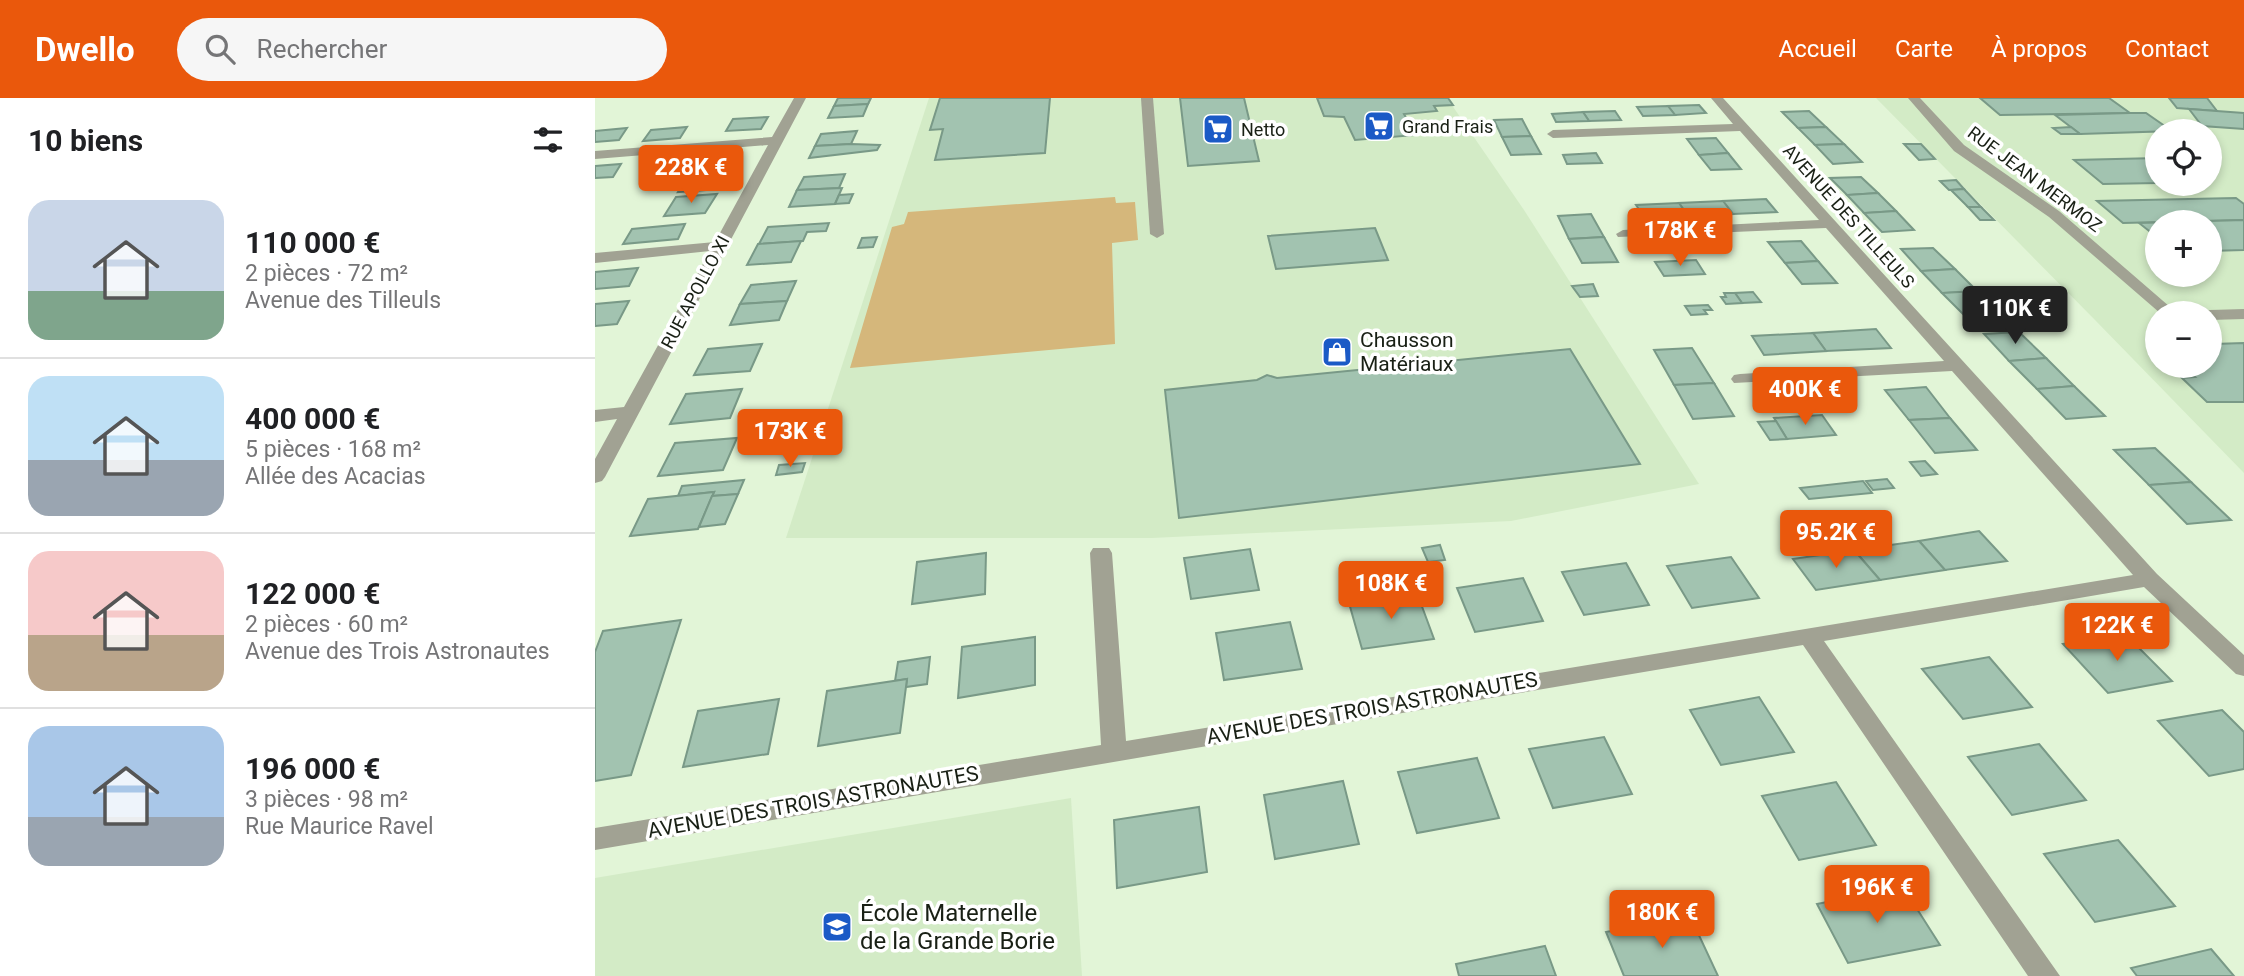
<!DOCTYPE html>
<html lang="fr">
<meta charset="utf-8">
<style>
body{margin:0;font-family:Roboto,sans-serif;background:#f6f6f6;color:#202124;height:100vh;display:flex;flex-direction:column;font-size:26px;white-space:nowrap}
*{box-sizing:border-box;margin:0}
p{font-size:23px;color:#757577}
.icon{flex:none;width:38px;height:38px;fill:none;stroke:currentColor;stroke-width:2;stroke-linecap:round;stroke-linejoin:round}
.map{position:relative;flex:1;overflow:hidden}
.drawer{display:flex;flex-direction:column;background:#fff;width:595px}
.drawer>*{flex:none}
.tools{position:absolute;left:1550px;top:21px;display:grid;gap:14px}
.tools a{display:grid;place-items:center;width:77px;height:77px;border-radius:50%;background:#fff;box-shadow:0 4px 10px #0003;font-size:35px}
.price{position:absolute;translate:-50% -60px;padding:0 16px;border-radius:7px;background:#ea580c;color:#fff;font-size:23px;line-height:46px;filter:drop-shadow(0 2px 4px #0008)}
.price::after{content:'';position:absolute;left:50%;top:42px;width:21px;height:16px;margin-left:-10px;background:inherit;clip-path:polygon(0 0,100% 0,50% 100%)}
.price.current{background:#222;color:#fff}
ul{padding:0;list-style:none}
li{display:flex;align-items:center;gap:21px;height:175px;padding:0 28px}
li+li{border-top:2px solid #e0e0e0}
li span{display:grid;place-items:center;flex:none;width:196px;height:140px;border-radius:21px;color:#555}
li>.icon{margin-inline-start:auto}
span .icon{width:84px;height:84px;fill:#fffc;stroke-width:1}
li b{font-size:30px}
h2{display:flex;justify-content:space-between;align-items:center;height:84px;padding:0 28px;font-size:30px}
header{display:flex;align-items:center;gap:42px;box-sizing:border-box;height:98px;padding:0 35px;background:#ea580c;color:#fff}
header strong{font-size:33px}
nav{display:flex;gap:38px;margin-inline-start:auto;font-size:24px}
.search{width:490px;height:63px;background:#f6f6f6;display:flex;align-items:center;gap:18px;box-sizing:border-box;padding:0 24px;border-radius:38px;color:#757577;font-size:26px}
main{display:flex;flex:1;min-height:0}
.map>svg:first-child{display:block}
</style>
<header>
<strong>Dwello</strong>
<div class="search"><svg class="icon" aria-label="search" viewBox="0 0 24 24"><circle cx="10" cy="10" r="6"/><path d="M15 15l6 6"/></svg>Rechercher</div>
<nav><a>Accueil</a><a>Carte</a><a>À propos</a><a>Contact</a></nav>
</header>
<main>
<section class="drawer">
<h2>10 biens<svg class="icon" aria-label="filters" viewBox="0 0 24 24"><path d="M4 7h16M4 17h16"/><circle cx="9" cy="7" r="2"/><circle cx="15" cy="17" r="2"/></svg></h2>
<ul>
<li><span style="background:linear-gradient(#c9d6e8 65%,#7fa58c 0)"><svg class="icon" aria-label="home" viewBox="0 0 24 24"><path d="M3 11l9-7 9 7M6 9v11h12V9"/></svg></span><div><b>110 000 €</b><p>2 pièces · 72 m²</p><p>Avenue des Tilleuls</p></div></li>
<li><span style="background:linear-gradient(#bfe0f5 60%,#9aa5b1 0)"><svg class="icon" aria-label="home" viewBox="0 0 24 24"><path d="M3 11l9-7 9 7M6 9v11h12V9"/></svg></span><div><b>400 000 €</b><p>5 pièces · 168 m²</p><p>Allée des Acacias</p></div></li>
<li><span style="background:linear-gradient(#f6c9c9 60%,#b9a48a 0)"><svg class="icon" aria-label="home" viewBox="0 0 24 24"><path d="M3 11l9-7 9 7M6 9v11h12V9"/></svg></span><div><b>122 000 €</b><p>2 pièces · 60 m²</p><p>Avenue des Trois Astronautes</p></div></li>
<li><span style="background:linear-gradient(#a9c7e8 65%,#9aa5b1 0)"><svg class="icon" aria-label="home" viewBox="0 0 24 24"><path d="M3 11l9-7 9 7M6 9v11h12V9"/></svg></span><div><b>196 000 €</b><p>3 pièces · 98 m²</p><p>Rue Maurice Ravel</p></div></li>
</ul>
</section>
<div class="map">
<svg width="1649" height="878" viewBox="0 0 1649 878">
<rect width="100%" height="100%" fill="#e2f5d7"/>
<g fill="#d3ebc6" fill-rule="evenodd">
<path d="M334 0H852L929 112 1104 386 916 423 557 440H191Z"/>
<path d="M1281 0H1649V375L1500 222ZM1563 33H1615V86H1563ZM1563 124H1615V177H1563ZM1563 215H1615V268H1563Z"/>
<path d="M476 700 487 878H0V780Z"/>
</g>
<path fill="#d5b77b" d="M520 99 521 105 540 104 543 142 517 145 520 246 255 270 297 129 309 126 313 114Z"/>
<g fill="#a2c3b0" stroke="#799987" stroke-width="2">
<path d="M243 0H276L273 6 239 8Z"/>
<path d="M345 0H455L450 55 340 62 348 31 335 32Z"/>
<path d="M585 0H649L664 63 593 68Z"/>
<path d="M722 0H853L858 7 839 8 842 13 809 16 821 37 760 42 749 19 729 18Z"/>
<path d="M1385 0H1514L1535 15 1405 17Z"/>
<path d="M1574 0H1612L1622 13 1582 10Z"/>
<path d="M273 6 268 18 233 20 239 8Z"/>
<path d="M1104 7 1111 15 1080 17 1073 8Z"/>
<path d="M1073 8 1080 17 1048 18 1042 9Z"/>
<path d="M1594 11 1649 15V31L1607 28Z"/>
<path d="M1020 13 1026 22 994 23 988 14Z"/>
<path d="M1214 13 1231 29 1203 30 1187 14Z"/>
<path d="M988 14 994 23 961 24 957 16Z"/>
<path d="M1535 15H1551L1577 33 1485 36 1460 17Z"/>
<path d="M173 19 166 31 131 33 138 21Z"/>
<path d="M927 21 936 38 907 39 899 22Z"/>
<path d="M92 29 85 40 48 43 56 32Z"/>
<path d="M1231 29 1249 46 1220 47 1203 30Z"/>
<path d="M1476 29 1485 36H1466L1458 30Z"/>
<path d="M32 30 24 42 0 44V33Z"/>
<path d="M262 33 256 46 220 48 226 36Z"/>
<path d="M936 38 946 56 916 57 907 39Z"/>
<path d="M1121 40 1133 55 1104 57 1092 41Z"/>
<path d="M256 46 285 47 282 52 214 60 220 48Z"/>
<path d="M1249 46 1267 64 1238 66 1220 47Z"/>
<path d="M1309 46H1326L1340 61 1324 62Z"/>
<path d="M135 54 129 66 86 70 93 57Z"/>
<path d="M1001 55 1007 65 972 66 968 57Z"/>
<path d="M1133 55 1146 71 1116 72 1104 57Z"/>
<path d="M1563 60V85L1508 86 1479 62Z"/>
<path d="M26 66 18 79 0 80V68Z"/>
<path d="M137 72 124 91 83 94 96 75Z"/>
<path d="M250 76 244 90 202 92 209 79Z"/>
<path d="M1266 79 1283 95 1252 97 1235 80Z"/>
<path d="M1361 82 1369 91 1354 92 1345 83Z"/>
<path d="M247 90 240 106 194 109 202 92Z"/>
<path d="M1369 91 1386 109H1373L1356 92Z"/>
<path d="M1283 95 1301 113 1269 115 1252 97Z"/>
<path d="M122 96 110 115 69 118 81 99Z"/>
<path d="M258 96 254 105 240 106 244 97Z"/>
<path d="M1641 100 1649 106V122L1528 125 1502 103Z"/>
<path d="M1171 101 1182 114 1138 116 1128 103Z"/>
<path d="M1128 103 1138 116 1093 118 1084 105Z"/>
<path d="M1084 105 1093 118 1050 120 1041 107Z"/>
<path d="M1373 109H1386L1399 122H1385Z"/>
<path d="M1301 113 1319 132 1287 134 1269 115Z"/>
<path d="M996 116 1009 139 974 141 963 118Z"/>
<path d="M1649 122V152L1615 153V124H1563V140L1544 125Z"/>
<path d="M234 125 231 133 212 134 208 143 164 146 173 129Z"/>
<path d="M90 126 83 141 28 146 37 131Z"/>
<path d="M780 130 793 162 681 171 673 138Z"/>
<path d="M282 139 278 149 263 150 267 140Z"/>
<path d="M1009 139 1023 164 987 165 974 141Z"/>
<path d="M206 143 196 164 152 167 163 146Z"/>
<path d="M1206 143 1223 163 1190 165 1173 144Z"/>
<path d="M1338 150 1360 171 1326 173 1306 151Z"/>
<path d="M1101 162 1110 176 1069 178 1060 164Z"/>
<path d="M1223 163 1242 185 1207 186 1190 165Z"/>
<path d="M43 170 34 188 0 191V174Z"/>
<path d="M1360 171 1382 193 1347 195 1326 173Z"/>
<path d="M201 183 192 203 145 206 156 187Z"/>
<path d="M998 186 1003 198 985 199 977 188Z"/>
<path d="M1382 193 1406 216 1370 218 1347 195Z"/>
<path d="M1158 194 1166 204 1147 205 1140 195Z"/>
<path d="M1129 195H1140L1147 205 1131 206 1126 199H1131Z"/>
<path d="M34 203 22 226 0 228V206Z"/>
<path d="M192 203 184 222 135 227 145 206Z"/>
<path d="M1113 207 1117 212H1109L1112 216 1096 217 1090 208Z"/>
<path d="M1281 231 1296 250 1231 253 1218 235Z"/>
<path d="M1424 234 1451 260 1414 263 1389 236Z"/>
<path d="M1218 235 1231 253 1169 257 1157 238Z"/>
<path d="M1649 245V304H1612L1587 280 1600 279 1592 272H1579L1575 268H1615V249H1623L1620 246Z"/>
<path d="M167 246 155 273 99 277 113 251Z"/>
<path d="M1097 250 1119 285 1079 287 1059 252Z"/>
<path d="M975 251 1045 366 584 420 570 292 662 282 672 277 682 280Z"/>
<path d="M1451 260 1479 288 1442 291 1414 263Z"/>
<path d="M1119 285 1139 318 1098 321 1079 287Z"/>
<path d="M1479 288 1510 318 1471 321 1442 291Z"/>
<path d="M1331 289 1355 320 1314 322 1290 292Z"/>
<path d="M147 291 135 320 75 326 91 296Z"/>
<path d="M1227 317 1241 337 1192 341 1179 320Z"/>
<path d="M1355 320 1382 352 1340 355 1314 322Z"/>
<path d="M1181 323 1192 341 1175 342 1163 324Z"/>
<path d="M142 340 128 372 63 378 80 345Z"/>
<path d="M1560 350 1596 384 1554 387 1519 352Z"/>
<path d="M1330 363 1342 376 1326 378 1315 364Z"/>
<path d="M210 365 207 374 181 377 184 367Z"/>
<path d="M1292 381 1299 390 1278 392 1271 383Z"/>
<path d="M149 382 143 396 117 398 119 394 83 398 87 388Z"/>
<path d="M1268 383 1277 395 1214 401 1205 390Z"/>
<path d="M1596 384 1636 422 1592 426 1554 387Z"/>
<path d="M119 394 103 431 35 438 53 401Z"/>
<path d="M143 396 130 426 104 429 117 398Z"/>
<path d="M1384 433 1412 463 1350 472 1324 443Z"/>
<path d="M1324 443 1350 472 1285 482 1259 452Z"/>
<path d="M845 447 850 462 833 464 827 450Z"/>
<path d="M655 451 664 492 596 501 589 460Z"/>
<path d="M1259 452 1285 482 1221 492 1198 461Z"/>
<path d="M391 455 390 496 317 506 322 464Z"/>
<path d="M1136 459 1164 500 1097 510 1072 468Z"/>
<path d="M1031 465 1054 507 989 517 967 474Z"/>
<path d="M928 480 948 523 880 534 862 490Z"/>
<path d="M822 495 839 541 767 551 754 505Z"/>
<path d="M86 522 36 677 0 683V554L8 533Z"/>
<path d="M695 524 707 571 629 582 621 535Z"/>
<path d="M1530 536 1577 583 1513 595 1468 546Z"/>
<path d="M440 539V587L363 600 367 549Z"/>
<path d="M335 559 332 586 311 589 312 581 300 583 303 564Z"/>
<path d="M1394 559 1437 609 1368 621 1327 571Z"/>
<path d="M312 581 305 635 223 648 232 593Z"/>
<path d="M1164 599 1199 654 1126 667 1095 612Z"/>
<path d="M184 601 173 656 88 669 103 613Z"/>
<path d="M1627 612 1649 634V671L1614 678 1563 623Z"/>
<path d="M1009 639 1037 696 958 710 934 651Z"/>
<path d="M1444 646 1491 702 1417 717 1373 659Z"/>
<path d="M882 660 904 720 822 735 803 674Z"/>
<path d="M748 683 764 746 680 761 669 697Z"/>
<path d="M1241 684 1281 747 1204 762 1167 698Z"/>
<path d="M604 709 612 774 522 790 519 722Z"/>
<path d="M1523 742 1580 808 1500 824 1449 756Z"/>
<path d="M1308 789 1345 847 1253 865 1222 806Z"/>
<path d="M1095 818 1123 878H1029L1011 834Z"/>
<path d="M950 848 961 878H864L861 866Z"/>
<path d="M1616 851 1639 878H1542L1536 870Z"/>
</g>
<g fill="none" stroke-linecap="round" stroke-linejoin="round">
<g fill="#a1a293" fill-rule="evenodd">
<path d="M199 0H211L10 379 7 383 0 385V361L22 321 0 324V312L29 309 115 153 0 165V155L120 144 173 47 0 61V53L177 39Z"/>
<path d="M546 0H558L569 136 562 140 555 136Z"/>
<path d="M1116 0H1128L1562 476 1649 557V578L1641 576 1549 489 1229 543 1465 878H1433L1208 547 0 752V730L506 647 495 455 498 450H514L517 455 531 643 1538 477 1357 273 1139 285 1136 281 1139 277 1145 276 1349 263 1231 130 1023 139 1021 136 1028 132 1224 122 1145 33 958 40 952 36 958 32 1138 26Z"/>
<path d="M1313 0H1325L1369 47 1464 113 1582 215H1565L1454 119 1359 53Z"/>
<path d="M1649 211V221L1615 222V215H1608L1615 212Z"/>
</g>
</g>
<defs>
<g id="supermarket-square" transform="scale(1.575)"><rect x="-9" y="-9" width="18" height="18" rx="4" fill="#1b5ac6" stroke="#fff"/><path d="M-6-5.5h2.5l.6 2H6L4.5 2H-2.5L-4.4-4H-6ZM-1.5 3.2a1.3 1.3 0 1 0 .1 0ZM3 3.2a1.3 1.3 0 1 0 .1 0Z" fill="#fff"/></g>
<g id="shop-square" transform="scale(1.575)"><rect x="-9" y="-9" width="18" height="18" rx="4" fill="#1b5ac6" stroke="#fff"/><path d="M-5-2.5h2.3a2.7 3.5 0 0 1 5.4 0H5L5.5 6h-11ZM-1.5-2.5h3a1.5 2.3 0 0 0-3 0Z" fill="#fff"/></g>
<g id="school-square" transform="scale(1.575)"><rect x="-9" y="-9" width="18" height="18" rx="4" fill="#1b5ac6" stroke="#fff"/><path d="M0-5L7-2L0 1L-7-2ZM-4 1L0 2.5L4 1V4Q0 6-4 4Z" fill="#fff"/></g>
</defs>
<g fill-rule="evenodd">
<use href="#supermarket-square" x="784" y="28"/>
<use href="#supermarket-square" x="623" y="31"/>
<use href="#shop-square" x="742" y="254"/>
<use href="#school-square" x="242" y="829"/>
</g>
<g text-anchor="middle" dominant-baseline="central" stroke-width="7" stroke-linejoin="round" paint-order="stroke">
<g font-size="18" fill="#192015" stroke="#fff" text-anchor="start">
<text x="807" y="28">Grand Frais</text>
<text x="646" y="31">Netto</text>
</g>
<g font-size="18" fill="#192015" stroke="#fff">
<text transform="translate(1440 81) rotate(37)">RUE JEAN MERMOZ</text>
<text transform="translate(1254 118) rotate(48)">AVENUE DES TILLEULS</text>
<text transform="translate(100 194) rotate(-62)">RUE APOLLO XI</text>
</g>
<g font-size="21" fill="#192015" stroke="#fff" text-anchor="start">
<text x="765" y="242">Chausson<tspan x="765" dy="24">Matériaux</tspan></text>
</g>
<g font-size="21" fill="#192015" stroke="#fff">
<text transform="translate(777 610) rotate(-10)">AVENUE DES TROIS ASTRONAUTES</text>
<text transform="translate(218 704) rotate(-10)">AVENUE DES TROIS ASTRONAUTES</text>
</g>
<g font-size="24" fill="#192015" stroke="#fff" text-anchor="start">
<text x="265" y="815">École Maternelle<tspan x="265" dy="28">de la Grande Borie</tspan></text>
</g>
</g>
</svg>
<div class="tools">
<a><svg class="icon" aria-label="locate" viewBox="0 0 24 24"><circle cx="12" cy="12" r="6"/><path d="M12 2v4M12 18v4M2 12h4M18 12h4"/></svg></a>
<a>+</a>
<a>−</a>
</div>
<b class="price" style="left:96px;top:107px">228K €</b>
<b class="price" style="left:1085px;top:170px">178K €</b>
<b class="price current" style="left:1420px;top:248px">110K €</b>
<b class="price" style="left:1210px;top:329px">400K €</b>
<b class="price" style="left:195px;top:371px">173K €</b>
<b class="price" style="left:1241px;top:472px">95.2K €</b>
<b class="price" style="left:796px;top:523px">108K €</b>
<b class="price" style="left:1522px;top:565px">122K €</b>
<b class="price" style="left:1282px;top:827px">196K €</b>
<b class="price" style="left:1067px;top:852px">180K €</b>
</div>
</main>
